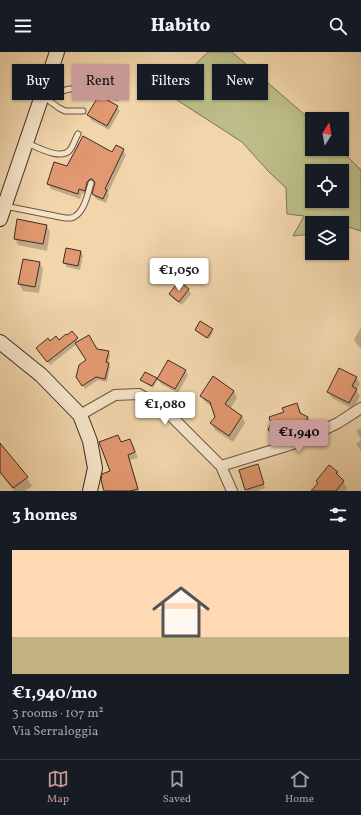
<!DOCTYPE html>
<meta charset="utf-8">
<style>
body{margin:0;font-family:Vollkorn,serif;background:#242831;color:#f1f3f6;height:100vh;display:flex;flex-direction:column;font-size:15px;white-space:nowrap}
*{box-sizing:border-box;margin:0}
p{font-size:13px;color:#9ea1a6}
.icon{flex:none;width:22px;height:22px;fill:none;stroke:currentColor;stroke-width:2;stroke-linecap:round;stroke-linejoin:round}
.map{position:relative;height:439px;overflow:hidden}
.drawer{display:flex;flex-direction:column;background:#171b24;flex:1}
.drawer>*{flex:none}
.hud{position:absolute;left:12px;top:12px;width:337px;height:36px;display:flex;gap:8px}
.needle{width:26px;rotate:11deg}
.tools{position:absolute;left:305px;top:60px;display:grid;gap:8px}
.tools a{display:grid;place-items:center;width:44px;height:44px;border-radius:0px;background:#171b24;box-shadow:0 1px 3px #0004;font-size:20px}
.price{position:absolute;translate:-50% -34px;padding:0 9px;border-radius:4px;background:#fff;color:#222;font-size:13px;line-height:26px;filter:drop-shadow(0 1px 2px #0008)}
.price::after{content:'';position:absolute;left:50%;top:24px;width:12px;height:9px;margin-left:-6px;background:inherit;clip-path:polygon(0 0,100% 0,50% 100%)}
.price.active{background:#c59692;color:#111}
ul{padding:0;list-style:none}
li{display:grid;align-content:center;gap:8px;height:212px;padding:0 12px}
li+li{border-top:1px solid #363941}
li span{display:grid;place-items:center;height:124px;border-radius:0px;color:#555}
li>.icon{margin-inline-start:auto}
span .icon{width:72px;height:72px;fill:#fffc;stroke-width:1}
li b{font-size:17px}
h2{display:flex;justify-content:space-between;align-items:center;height:48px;padding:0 12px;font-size:17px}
.tag{padding:0 14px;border-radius:0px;background:#171b24;box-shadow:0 1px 3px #0004;font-size:14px;line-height:36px}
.tag.active{background:#c59692;color:#111}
header{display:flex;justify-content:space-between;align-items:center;height:52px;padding:0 12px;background:#171b24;font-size:18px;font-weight:800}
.tabs{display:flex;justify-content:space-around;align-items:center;height:56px;border-top:1px solid #363941;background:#171b24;font-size:11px;color:#9ea1a6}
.tabs a{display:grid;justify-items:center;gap:2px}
.tabs .active{color:#c59692}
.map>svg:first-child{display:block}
</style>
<header><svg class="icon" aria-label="menu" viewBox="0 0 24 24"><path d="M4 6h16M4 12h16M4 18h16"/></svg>Habito<svg class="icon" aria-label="search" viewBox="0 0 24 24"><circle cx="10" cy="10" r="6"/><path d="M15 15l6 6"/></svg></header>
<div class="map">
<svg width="361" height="439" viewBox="0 0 361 439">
<rect width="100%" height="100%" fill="#f1d5ab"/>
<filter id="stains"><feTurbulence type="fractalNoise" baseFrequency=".005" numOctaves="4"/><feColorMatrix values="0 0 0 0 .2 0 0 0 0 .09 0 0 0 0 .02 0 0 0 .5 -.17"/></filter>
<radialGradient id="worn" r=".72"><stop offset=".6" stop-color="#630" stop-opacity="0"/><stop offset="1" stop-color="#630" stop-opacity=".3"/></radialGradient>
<path fill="#bcbd88" stroke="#7c7556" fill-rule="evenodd" d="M208 0H232L312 69V97H340L361 118V179L342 173V171H312V182L293 184 304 164 287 162 286 136 268 119 242 90 166 41ZM312 119H342V149H312Z"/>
<g fill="#0003">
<path d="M109 20 111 24 105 42 87 38 85 34Z"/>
<path d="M117 55 120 59 109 78 91 68 89 63Z"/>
<path d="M123 98 126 103 108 141 109 143 106 151 96 147 93 142 96 132H92L87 143 82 141 80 147 51 137 48 132 68 115Z"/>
<path d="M46 173 50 180 47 199 18 193 15 187Z"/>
<path d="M81 200 83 204 80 218 67 215 64 211Z"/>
<path d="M40 211 43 217 39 241 23 239 19 232Z"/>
<path d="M188 237 191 242 182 253 173 247 170 243Z"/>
<path d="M361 276V296L358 294 354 287Z"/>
<path d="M196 278H212L213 280 209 287 197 280Z"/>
<path d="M71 280 79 290 97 297 108 300 110 303 108 312 110 315 107 330 98 328 85 337 78 325 87 309 77 292 50 313 39 300 50 290 58 289Z"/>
<path d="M185 318 188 323 178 341 161 332 158 327Z"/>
<path d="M356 325 360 332 356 338 360 344 353 357 332 346 328 340Z"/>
<path d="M156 327 157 329 153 336 143 330 142 328Z"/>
<path d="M234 339 237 346 230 357 242 364 245 371 233 390 215 378 211 371 216 365 213 355 205 350 201 344Z"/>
<path d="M297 352 302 362 308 365 311 372 306 382 301 380 289 383 285 391 273 385 269 378 285 361Z"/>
<path d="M361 376V387L356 379Z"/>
<path d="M130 388 133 393 138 406 130 408 139 439H106L121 391Z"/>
<path d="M361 388V399L356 392Z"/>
<path d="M0 393 27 426 32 434 25 439H14L0 421Z"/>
<path d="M259 418 265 436 257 439H247L246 437Z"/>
<path d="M337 421 347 436 345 439H312L318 432 317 429Z"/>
</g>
<g fill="#e29870" stroke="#3c2d25">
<path d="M91 13 110 19 103 38 84 34Z"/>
<path d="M98 45 104 46 118 54 107 74 87 63Z"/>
<path d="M83 84 112 100 116 93 124 97 105 137 107 138 103 147 92 142 95 130 92 127H90L87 130 85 139 79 137 78 142 47 132 54 110 67 114Z"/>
<path d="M17 167 47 173 43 192 14 187Z"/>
<path d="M66 196 81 199 78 214 63 211Z"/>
<path d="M23 207 40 210 35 235 18 232Z"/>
<path d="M179 229 189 237 179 250 169 242Z"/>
<path d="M200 269 213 277 207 286 195 278Z"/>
<path d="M72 279 78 286 47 310 36 296 48 286 50 289 56 284 59 288 66 282 67 283Z"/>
<path d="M89 283 97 297 109 299 106 310 109 311 105 327 96 325 82 334 76 325 79 313 86 308 75 291Z"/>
<path d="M168 308 186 318 175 337 157 327Z"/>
<path d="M339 316 357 325 352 334 357 337 349 351 327 340Z"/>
<path d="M145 320 157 326 152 334 140 328Z"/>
<path d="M213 324 234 339 225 352 242 364 229 384 210 371 215 365 210 350 200 344Z"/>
<path d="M297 351 300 361 308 365 303 376 297 373 285 377 281 385 268 378 271 371 269 365 284 360 282 356Z"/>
<path d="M118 383 121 390 130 387 135 400 128 403 138 437 130 439H104L101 428 102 422 110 419 99 390Z"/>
<path d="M0 391 28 425 13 436 0 420Z"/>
<path d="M258 412 264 432 245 438 239 418Z"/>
<path d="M329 413 338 420 336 421 344 429 336 439H311L318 431 316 429Z"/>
</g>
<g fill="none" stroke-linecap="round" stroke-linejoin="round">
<g stroke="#695746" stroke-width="7">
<g id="lane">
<path d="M44 45 59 56 65 59H83"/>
<path d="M46 47C54 43 62 38 70 37 83 36 104 43 117 45"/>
<path d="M27 91C37 95 60 108 69 99 73 95 75 87 78 82"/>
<path d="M5 154 65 166C67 166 69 166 71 166 84 163 88 141 91 131"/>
</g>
</g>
<g stroke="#695746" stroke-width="12">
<g id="street">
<path d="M80 363 115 343 139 342 163 356 221 414 232 439"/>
<path d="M221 414 296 391 338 371 361 356"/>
</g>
</g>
<g stroke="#3c2d25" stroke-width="16">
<g id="secondary">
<path d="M0 167 57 0"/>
<path d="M0 290 41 323 80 363 90 389 95 416 90 439"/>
</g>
</g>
<use href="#lane" stroke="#f6e4c8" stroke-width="5"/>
<use href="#street" stroke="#f6e4c8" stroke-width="10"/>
<use href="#secondary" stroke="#f6e4c8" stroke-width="14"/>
</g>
<rect width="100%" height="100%" filter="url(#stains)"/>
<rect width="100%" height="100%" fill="url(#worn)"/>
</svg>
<div class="tools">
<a><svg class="needle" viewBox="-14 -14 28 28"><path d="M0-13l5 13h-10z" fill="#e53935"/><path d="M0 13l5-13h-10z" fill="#9ea1a6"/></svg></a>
<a><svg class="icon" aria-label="locate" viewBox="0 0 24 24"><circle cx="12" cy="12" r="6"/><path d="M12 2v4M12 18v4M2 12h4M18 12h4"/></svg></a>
<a><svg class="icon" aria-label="layers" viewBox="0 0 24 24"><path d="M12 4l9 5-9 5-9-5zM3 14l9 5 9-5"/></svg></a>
</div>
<b class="price" style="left:179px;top:240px">€1,050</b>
<b class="price" style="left:165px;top:374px">€1,080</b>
<b class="price active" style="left:299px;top:402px">€1,940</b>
<div class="hud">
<a class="tag">Buy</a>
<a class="tag active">Rent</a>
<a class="tag">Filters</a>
<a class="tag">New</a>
</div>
</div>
<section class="drawer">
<h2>3 homes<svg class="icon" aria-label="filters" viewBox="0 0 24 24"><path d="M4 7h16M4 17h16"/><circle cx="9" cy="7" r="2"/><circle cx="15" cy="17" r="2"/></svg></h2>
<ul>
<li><span style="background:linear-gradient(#ffd9b3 70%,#c2b280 0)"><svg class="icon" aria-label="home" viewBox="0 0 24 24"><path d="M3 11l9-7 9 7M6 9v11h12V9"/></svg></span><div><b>€1,940/mo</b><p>3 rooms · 107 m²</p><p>Via Serraloggia</p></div></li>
</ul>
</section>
<nav class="tabs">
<a class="active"><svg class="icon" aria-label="map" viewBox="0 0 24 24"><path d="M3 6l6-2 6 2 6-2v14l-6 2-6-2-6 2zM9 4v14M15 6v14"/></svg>Map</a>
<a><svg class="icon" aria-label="saved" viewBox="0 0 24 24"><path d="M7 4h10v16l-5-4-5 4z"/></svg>Saved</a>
<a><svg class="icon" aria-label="home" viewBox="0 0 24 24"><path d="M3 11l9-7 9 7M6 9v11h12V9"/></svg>Home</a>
</nav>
